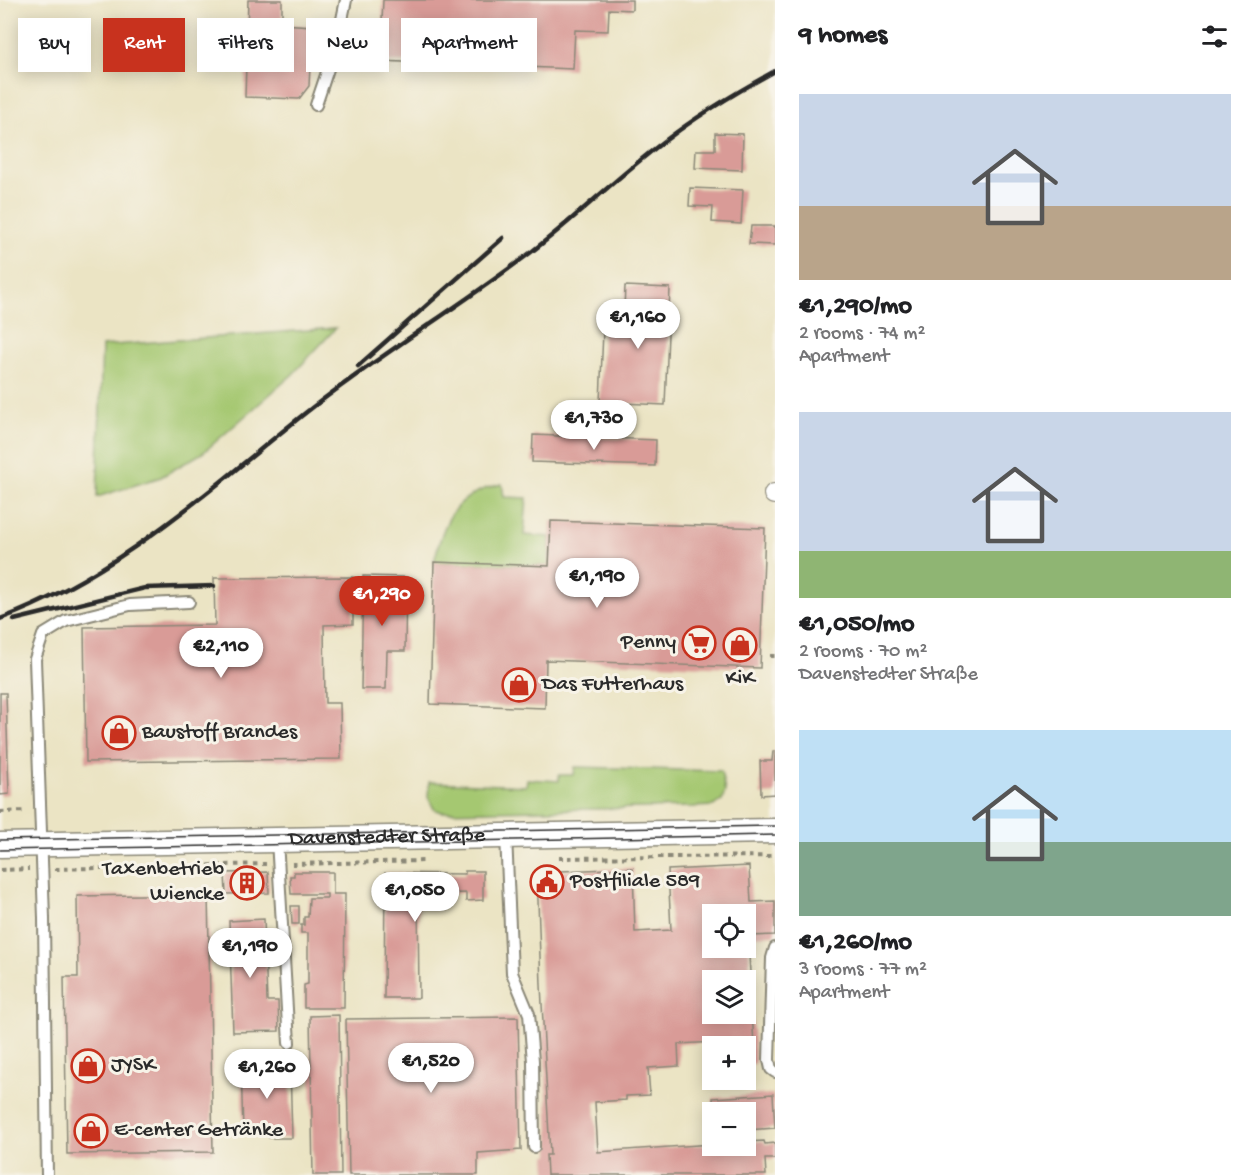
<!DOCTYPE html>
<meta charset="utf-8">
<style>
body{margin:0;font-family:"Gochi Hand",sans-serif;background:#f2f2f2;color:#202124;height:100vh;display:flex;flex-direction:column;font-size:22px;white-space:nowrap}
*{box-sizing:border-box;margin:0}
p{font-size:20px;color:#757577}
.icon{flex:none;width:33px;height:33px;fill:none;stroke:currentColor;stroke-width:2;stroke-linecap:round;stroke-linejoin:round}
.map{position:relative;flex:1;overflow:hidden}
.sheet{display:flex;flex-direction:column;background:#fff;width:480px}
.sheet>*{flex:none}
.top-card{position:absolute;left:18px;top:18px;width:570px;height:54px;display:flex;gap:12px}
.fabs{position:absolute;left:702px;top:904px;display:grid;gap:12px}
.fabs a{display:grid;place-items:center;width:54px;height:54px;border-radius:0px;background:#fff;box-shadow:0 3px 15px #0003;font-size:30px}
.price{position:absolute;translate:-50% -51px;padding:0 14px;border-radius:21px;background:#fff;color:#222;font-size:20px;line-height:39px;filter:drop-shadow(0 2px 3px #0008)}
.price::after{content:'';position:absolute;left:50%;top:36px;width:18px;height:14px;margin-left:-9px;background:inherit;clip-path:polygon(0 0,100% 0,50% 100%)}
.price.active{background:#c8321e;color:#fff}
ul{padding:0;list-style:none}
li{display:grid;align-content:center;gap:12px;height:318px;padding:0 24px}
li span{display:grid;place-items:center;height:186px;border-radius:0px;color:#555}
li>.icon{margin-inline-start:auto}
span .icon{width:108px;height:108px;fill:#fffc;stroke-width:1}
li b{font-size:26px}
h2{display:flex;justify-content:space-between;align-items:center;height:72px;padding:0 24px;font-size:26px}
.tag{padding:0 21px;border-radius:0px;background:#fff;box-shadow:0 3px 15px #0003;font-size:21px;line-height:54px}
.tag.active{background:#c8321e;color:#fff}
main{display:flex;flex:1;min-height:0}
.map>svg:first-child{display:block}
</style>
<main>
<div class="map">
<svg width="775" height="1175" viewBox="0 0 775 1175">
<rect width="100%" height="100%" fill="#f7f3e8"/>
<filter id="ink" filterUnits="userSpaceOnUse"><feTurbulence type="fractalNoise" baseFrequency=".0167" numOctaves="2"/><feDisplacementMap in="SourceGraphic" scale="12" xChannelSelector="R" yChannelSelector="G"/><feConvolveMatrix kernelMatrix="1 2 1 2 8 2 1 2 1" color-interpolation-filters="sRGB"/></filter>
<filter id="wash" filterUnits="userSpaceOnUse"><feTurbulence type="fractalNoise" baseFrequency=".008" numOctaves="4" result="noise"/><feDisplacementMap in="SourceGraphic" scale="24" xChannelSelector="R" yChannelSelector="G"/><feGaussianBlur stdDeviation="1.35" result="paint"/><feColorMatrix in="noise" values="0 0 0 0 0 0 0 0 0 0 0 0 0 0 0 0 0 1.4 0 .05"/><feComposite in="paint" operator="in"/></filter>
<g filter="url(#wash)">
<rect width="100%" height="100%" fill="#ebe4c4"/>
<g fill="#a5c871" stroke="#687a4e" stroke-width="1.5">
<path d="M336 328 292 375 204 452 161 477 97 497 102 346Z"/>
<path d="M502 484 504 497 527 498 524 535 550 537 549 566 434 562C445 517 455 494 502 484Z"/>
<path d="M575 767 721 771 725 791 722 801 713 806 693 807 442 812 434 809 428 797 429 782 526 786 527 779 559 781V775H574Z"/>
</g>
<g id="blocks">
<g fill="#d99b97" fill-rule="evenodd">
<path d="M248 0H282V24L312 26 309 86 299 99 245 97Z"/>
<path d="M383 0H632V10L609 9 608 31 575 30 573 69 380 61Z"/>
<path d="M715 133 743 134 742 170 695 168 696 150H715Z"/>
<path d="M690 188 743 190 741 224 712 222 713 207 689 206Z"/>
<path d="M751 226H775V245L749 244Z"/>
<path d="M625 286 670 288 665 405 600 402 603 331 623 332Z"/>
<path d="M533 435 656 440 655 466 532 462Z"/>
<path d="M551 521 765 528 760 668 546 660 545 708 430 704 434 562 549 566Z"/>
<path d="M363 576 406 577 405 651H387L386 689H361Z"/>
<path d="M353 577V624L324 625 325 703H340L341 759 86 762 84 627 215 625 214 578Z"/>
<path d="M0 693H6L9 794 0 795Z"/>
<path d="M773 751H775V794L761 795 760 761H772Z"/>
<path d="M749 866 751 902 775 901V935L748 936 755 1064H746V1047H717V1042L678 1044 679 1066 648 1068 650 1095 626 1096V1100L595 1102 598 1152 712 1144V1146H746V1142L764 1141 765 1144 775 1143V1159H765L766 1175H547L546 1155H550L541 985 537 872 633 868 635 932 671 930 668 870ZM712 915H746V948H712ZM712 981H746V1014H712Z"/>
<path d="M465 871H483V900L466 901V893L418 894 419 998H384L385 873 465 874Z"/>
<path d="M268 872 269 893 226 894 225 873Z"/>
<path d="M294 872H333V894H345L344 1008H304V985L308 984V933H301V925H304V917H308L309 898H327V894H291L290 876H294Z"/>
<path d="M208 894 213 1152 67 1154 64 977H78L77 896Z"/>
<path d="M291 906H299V924H292Z"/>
<path d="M264 919 267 1001H278L279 1031 233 1032 229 921Z"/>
<path d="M339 1015 341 1175H313L310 1016Z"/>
<path d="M518 1017 521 1150 478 1153V1175H349L346 1019Z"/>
<path d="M290 1065 292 1138H269V1130H243L241 1066Z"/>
<path d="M773 1094 775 1128 746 1130V1113H714L713 1098Z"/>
</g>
</g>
</g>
<g filter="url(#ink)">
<use href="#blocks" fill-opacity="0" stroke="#8b8878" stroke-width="1.5"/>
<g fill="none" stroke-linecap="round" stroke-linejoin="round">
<g stroke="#8b8878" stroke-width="14">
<g id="service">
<path d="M316 105 338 39 346 0"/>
<path d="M506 835 512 973 529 1014 533 1061 534 1147"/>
<path d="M277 840 289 1043"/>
<path d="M775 948 772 958 769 1060 771 1069 775 1072"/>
<path d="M47 1175 44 918 35 659 43 635 66 621 130 605 189 602"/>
</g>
</g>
<g stroke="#8b8878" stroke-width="22">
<path id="minor" d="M774 494H775"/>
</g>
<g stroke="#8b8878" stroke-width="27">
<g id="tertiary">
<path id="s1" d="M0 845 775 831"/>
</g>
</g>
<g stroke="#8b8878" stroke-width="4" stroke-dasharray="4.5 4.5" stroke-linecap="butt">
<path d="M770 656H775"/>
<path d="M0 812 26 811"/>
<path d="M559 858 775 856"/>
<path d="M292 864 425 861"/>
<path d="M55 869 266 864"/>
<path d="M0 870 29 869"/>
</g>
<use href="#service" stroke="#fff" stroke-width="10"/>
<use href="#minor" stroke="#fff" stroke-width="20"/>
<use href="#tertiary" stroke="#fff" stroke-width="24"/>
<g stroke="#2b2b2b" stroke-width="1.5">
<path d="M0 840 775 826"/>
<path d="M0 850 775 835"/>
</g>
<g stroke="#2b2b2b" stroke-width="4.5">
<path d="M358 366 503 238"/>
<path d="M0 619C116 576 209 490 304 414 376 357 456 309 530 253 577 217 619 175 666 140 701 113 737 92 775 71"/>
<path d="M14 620 145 588 214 586"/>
</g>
</g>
</g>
<defs>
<g id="supermarket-ring" transform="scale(1.725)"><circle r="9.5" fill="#f7f3e8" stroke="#c8321e" stroke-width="1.5"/><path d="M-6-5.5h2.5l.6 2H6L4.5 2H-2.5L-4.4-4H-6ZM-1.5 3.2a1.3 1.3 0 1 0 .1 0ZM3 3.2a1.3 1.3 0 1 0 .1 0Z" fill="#c8321e"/></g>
<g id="shop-ring" transform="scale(1.725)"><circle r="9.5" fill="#f7f3e8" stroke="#c8321e" stroke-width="1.5"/><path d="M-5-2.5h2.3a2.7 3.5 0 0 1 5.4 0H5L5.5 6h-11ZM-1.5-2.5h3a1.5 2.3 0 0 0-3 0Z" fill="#c8321e"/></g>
<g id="civic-ring" transform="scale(1.725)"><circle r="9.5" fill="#f7f3e8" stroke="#c8321e" stroke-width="1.5"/><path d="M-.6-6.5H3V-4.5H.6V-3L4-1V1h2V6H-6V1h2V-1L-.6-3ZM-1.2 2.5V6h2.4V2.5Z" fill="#c8321e"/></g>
<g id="building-ring" transform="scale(1.725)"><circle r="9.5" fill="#f7f3e8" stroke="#c8321e" stroke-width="1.5"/><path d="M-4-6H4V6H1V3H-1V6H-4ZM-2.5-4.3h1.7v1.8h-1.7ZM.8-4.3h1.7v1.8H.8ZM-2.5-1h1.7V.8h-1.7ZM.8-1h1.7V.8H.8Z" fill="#c8321e"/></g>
</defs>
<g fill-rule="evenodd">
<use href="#supermarket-ring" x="699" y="643"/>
<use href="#shop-ring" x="740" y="645"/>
<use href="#shop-ring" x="519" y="685"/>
<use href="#shop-ring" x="119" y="733"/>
<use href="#civic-ring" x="547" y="882"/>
<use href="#building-ring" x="247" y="883"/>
<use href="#shop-ring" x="88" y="1066"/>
<use href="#shop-ring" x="91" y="1131"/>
</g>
<g text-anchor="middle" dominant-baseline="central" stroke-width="6" stroke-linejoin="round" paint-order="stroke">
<g font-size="22" fill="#2b2b2b" stroke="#f7f3e8" text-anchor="start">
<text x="676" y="643" text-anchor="end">Penny</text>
<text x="740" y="679" text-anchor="middle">KiK</text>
<text x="542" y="685">Das Futterhaus</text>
<text x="142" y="733">Baustoff Brandes</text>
<text x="224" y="870" text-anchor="end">Taxenbetrieb<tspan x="224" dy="25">Wiencke</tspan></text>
<text x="570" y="882">Postfiliale 589</text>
<text x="111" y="1066">JYSK</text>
<text x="114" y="1131">E-center Getränke</text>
</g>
<g font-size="22" fill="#2b2b2b" stroke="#f7f3e8">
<text stroke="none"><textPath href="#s1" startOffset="387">Davenstedter Straße</textPath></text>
</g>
</g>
</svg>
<div class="fabs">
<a><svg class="icon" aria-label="locate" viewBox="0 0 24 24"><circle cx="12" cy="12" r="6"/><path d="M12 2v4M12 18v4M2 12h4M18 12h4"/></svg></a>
<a><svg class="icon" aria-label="layers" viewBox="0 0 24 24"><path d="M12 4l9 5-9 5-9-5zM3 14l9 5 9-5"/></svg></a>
<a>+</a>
<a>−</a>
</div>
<b class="price" style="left:638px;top:350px">€1,160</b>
<b class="price" style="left:594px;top:451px">€1,730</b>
<b class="price" style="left:597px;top:609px">€1,190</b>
<b class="price active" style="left:382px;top:627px">€1,290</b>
<b class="price" style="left:221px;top:679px">€2,110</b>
<b class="price" style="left:415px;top:923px">€1,050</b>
<b class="price" style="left:250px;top:979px">€1,190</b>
<b class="price" style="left:431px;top:1094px">€1,520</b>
<b class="price" style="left:267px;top:1100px">€1,260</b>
<div class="top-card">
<a class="tag">Buy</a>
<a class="tag active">Rent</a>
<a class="tag">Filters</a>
<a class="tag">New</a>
<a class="tag">Apartment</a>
</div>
</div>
<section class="sheet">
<h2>9 homes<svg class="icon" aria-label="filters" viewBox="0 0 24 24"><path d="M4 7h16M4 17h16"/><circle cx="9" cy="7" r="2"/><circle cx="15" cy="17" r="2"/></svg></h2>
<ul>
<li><span style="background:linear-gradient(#c9d6e8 60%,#b9a48a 0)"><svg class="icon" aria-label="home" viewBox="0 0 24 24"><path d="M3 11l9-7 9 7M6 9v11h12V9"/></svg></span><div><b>€1,290/mo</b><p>2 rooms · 74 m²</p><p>Apartment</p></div></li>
<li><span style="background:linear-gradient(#c9d6e8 75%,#8fb573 0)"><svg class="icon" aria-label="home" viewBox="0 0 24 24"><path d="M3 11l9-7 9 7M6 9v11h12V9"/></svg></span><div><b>€1,050/mo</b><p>2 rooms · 70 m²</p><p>Davenstedter Straße</p></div></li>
<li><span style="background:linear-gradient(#bfe0f5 60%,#7fa58c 0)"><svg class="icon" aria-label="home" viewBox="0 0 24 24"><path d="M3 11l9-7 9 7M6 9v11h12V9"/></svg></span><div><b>€1,260/mo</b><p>3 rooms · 77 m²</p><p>Apartment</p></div></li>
</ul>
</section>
</main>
